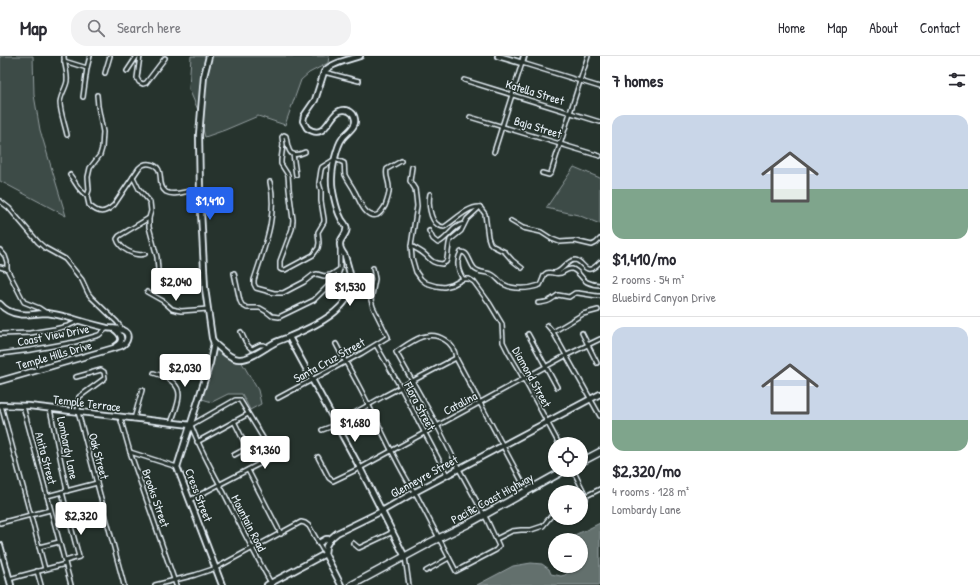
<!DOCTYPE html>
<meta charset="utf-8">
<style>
body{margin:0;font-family:"Patrick Hand",sans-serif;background:#f2f2f3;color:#2b2b33;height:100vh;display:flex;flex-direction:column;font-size:15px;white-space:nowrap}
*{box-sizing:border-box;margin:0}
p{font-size:13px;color:#7c7c81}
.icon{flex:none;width:22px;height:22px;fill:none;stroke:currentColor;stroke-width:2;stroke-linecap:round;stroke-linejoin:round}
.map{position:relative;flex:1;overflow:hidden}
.details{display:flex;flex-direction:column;background:#fff;width:380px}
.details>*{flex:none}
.buttons{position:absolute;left:548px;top:381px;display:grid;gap:8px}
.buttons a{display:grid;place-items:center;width:40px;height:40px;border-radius:50%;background:#fff;box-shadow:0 1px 3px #0004;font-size:20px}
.price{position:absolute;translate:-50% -34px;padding:0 9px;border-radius:4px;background:#fff;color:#222;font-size:13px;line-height:26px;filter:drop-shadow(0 1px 2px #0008)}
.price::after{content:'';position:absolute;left:50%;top:24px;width:12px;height:9px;margin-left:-6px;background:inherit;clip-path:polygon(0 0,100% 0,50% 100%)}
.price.on{background:#2563eb;color:#fff}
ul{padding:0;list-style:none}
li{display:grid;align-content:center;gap:8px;height:212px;padding:0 12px}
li+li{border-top:1px solid #e1e1e2}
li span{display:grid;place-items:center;height:124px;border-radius:12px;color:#555}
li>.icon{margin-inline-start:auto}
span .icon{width:72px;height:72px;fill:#fffc;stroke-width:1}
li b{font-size:17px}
h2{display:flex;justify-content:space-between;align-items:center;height:48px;padding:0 12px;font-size:17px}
header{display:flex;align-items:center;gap:24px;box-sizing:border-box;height:56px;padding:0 20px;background:#fff;border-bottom:1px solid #e1e1e2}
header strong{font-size:19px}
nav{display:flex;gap:22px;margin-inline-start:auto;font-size:14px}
.search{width:280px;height:36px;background:#f2f2f3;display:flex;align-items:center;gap:10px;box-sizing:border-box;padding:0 14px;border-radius:16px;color:#7c7c81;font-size:15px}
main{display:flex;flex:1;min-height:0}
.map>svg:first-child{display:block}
</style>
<header>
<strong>Map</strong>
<div class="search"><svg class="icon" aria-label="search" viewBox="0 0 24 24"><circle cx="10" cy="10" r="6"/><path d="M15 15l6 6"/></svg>Search here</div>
<nav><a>Home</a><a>Map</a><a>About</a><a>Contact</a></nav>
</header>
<main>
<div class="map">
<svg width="600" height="529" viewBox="0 0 600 529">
<rect width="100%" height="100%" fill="#26332d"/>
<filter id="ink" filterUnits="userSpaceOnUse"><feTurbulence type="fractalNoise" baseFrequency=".025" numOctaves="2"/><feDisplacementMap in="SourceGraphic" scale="8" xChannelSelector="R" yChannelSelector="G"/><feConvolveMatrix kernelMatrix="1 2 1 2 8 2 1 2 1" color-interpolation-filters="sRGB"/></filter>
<g filter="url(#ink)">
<g fill="#3e4b47" stroke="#939ea0">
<path d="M0 0H33L34 39 40 74 66 160 0 125Z"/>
<path d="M191 0H329L328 7 309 17 301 24 285 69 258 60 225 74 205 81 198 54 189 33Z"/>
<path d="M574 111 600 122V168L578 159 546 152Z"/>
<path d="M217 294H218L241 305 258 334 261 348 250 354 242 338H228L212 346 202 343 213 306 215 297Z"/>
</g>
<path fill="#636f6d" stroke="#98a3a5" d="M600 467V529H477L513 510 531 507 542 508 549 513 551 518 561 520 565 519C569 515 573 514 577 510H581V484H570C574 477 581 477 588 473 592 471 596 469 600 467Z"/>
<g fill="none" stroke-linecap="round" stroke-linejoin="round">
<g stroke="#e8f1f8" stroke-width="6">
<g id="street">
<path d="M64 0C64 8 68 17 67 25 66 32 61 38 60 46 60 56 65 69 67 79"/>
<path d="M140 0 137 22 139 26 143 28 146 27 165 2"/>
<path d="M64 5 87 12"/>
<path d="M127 15 137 0"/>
<path d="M324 16 359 25"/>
<path d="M105 17 110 0"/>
<path d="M464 24 600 66"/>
<path d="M97 39 98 50 103 76 102 92 100 99 90 112 88 121 89 134 87 140 89 149C99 158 104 158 114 149L139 112C142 109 146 107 150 108 167 111 155 128 166 136 173 140 183 136 190 135 194 135 197 136 200 136"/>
<path d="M83 41 87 12 90 0"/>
<path d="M470 61 600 100"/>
<path d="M305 96C288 104 288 92 286 80L284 79 282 81 283 89 281 104V108L288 119 289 133 293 164 292 173 280 205V213L282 214H285L313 199 318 192 319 187 318 176 324 166V163L321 145V134L319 127 321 114 322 111 335 103 344 107C345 111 344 115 345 119 348 125 352 130 355 136 359 143 365 163 377 159 381 157 383 153 385 150 387 145 390 137 389 131 389 125 385 120 387 113L401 105"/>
<path d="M494 96 522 7 600 31"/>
<path d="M293 98 296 119"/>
<path d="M412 111 410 125 415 133 416 140 417 150 411 190 412 202 416 216 421 223 426 227 436 230 444 231 452 229 463 223H469L474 226 490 248 502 268 503 286 508 296 524 323 559 388"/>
<path d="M542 117 549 119 551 117 588 0"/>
<path d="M70 119C77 128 77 133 87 140"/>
<path d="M133 121 139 133 150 146 151 155 149 162V171L157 201 158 214"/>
<path d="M270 126C278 160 264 192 254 224V228L256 232 274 237H283L304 226 313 219 317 218 324 220 331 219 340 213"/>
<path d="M430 138C428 147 430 164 438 169 440 170 443 171 444 171 454 165 468 150 480 151"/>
<path d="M0 145 9 152 38 186 45 192 65 203 82 224 88 237 91 241 117 266 122 273"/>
<path d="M480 151 485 158 488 181 490 187 493 190 505 196 512 204 522 212"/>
<path d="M511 165 523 172 541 176 552 183 560 186 575 185 592 189 596 187 600 183"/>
<path d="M429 175 433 183 438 187C448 183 453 169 464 168"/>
<path d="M411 190C415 192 419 194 423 197 431 203 430 207 442 208L446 206 447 203 449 188 450 184 461 175 467 163 480 151"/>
<path d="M0 194 5 200 7 206V213L24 246 39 252 45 256"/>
<path d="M145 198C135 201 120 193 117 183L119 180 149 162"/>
<path d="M0 211 7 213"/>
<path d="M234 217 240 245 242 249 247 252H260L267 256 272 260 279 261 314 244 329 229 338 219 340 213V194"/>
<path d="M554 217C564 220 564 212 572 213 579 215 581 223 587 226 591 228 596 229 600 229"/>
<path d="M463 223C458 215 456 205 461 196 469 196 469 206 474 212 478 217 486 216 491 218 496 220 499 225 503 228 513 234 529 233 540 229 542 226 543 221 545 218 548 215 551 217 554 217 563 216 566 204 575 204 585 205 584 223 600 206"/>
<path d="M147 236 163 245 172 253 176 254 181 255 208 253"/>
<path d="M538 247C549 246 549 245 558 239L569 241 575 237H578L597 240H600"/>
<path d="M547 269 553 276 600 360"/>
<path d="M241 276C244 282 246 290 252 293L260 289H264L267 292"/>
<path d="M553 276 583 258 598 254"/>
<path d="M582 277 597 307"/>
<path d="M0 278 30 277 55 273 68 270 79 265"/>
<path d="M528 278 557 331"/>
<path d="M336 288C347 309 359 329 369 350 385 380 398 412 417 440L456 515 496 494 499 490 487 464 459 413 437 369 396 296C411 286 428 272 445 284 452 288 455 295 456 302L527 435"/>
<path d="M376 289 401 332 447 419"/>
<path d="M0 298 31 294 75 286 99 279 107 272"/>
<path d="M154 317C164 320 179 326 179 339 179 348 174 358 171 367"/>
<path d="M76 321 101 314 104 316 105 322 79 341 78 356 124 529"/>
<path d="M278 342 362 297 388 281 373 251 371 244 372 239 375 223 373 212"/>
<path d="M1 349 45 513"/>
<path d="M23 350 71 529"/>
<path d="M50 353 67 435"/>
<path d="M120 361 130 396 176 529"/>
<path d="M134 363 142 334"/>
<path d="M322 374 330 371 384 340 456 302"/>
<path d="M197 386 248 358"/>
<path d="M130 396 177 411"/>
<path d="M234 399 247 392 234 365"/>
<path d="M318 401 329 422 333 425 360 412 567 299 600 283"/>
<path d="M248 414 281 478"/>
<path d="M573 414 586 440"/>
<path d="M62 436 79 501 65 505"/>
<path d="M47 440 97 427"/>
<path d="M190 444C218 429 246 415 274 400L240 344H235L191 369C199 391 211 412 222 433 238 465 254 497 272 529"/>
<path d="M581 445 586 443V440L600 433"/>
<path d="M0 467 50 454"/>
<path d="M496 483 512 475 521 474H531L543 470 555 455"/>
<path d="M353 487 359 492 393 476"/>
<path d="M39 491 59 486"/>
<path d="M405 501 409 529"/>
<path d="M37 515 41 529"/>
<path d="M426 515 449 502"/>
<path d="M9 523 65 508"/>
<path d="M155 529 195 519 216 512 301 466 305 467 309 470 325 498"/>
</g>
</g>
<g stroke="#e8f1f8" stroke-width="8">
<g id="secondary">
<path d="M209 0 204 20 199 79 200 136 205 232 212 282 214 287 210 307 177 411 222 529"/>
<path d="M498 0 522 7 524 0"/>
<path d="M0 248C5 254 11 257 19 258 28 260 37 257 47 257 55 258 63 260 71 262 83 266 95 269 107 272 112 273 118 272 122 274 131 277 128 287 121 290L0 325"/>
<path d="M114 273C121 278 125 285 116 290"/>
<path d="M289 281 360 412 405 501"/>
<path d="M214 287C220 292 230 303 239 303 250 304 265 292 274 287 279 284 285 283 291 280 313 271 354 253 351 224 350 216 347 207 345 200 343 197 340 193 340 189 339 182 349 178 346 170 345 167 342 165 341 162 336 153 331 131 332 121 332 112 337 90 342 83 345 78 351 75 354 69 356 66 355 61 353 58 351 56 348 54 345 54 329 52 328 87 307 72L303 65 304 60 315 44 324 16C330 7 349 4 360 0"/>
<path d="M0 349 29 350 191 369"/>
<path d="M319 487 326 483H330"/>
<path d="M0 489 11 529"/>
<path d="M325 498 326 490 330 483 337 477 382 455 415 436 600 338"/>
<path d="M325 498 341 529"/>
<path d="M267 529 325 498"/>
</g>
</g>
<g stroke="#e8f1f8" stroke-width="9">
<g id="highway">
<path d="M581 406 600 396"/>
<path d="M429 487 468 468 565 414"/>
<path d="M352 529 428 488"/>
</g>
</g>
<use href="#street" stroke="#26332d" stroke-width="3"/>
<use href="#secondary" stroke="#26332d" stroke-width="4.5"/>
<use href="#highway" stroke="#26332d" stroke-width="6"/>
</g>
</g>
<g text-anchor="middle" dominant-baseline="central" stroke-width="3" stroke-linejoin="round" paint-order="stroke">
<g font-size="12" fill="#e8f1f8" stroke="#26332d">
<text transform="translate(535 36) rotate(17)">Katella Street</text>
<text transform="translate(538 71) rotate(17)">Baja Street</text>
<text transform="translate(53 279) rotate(-11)">Coast View Drive</text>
<text transform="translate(54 299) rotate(-16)">Temple Hills Drive</text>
<text transform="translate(329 304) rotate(-29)">Santa Cruz Street</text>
<text transform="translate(532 321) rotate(61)">Diamond Street</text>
<text transform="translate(87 347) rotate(7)">Temple Terrace</text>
<text transform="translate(460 347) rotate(-28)">Catalina</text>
<text transform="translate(420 350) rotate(62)">Flora Street</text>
<text transform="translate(68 392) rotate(78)">Lombardy Lane</text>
<text transform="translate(99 400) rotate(75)">Oak Street</text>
<text transform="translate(46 402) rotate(75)">Anita Street</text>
<text transform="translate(424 420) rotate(-29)">Glenneyre Street</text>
<text transform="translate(199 439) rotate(69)">Cress Street</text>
<text transform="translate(156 442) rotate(71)">Brooks Street</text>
<text transform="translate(492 442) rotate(-29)">Pacific Coast Highway</text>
<text transform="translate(249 467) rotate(63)">Mountain Road</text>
</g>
</g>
</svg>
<div class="buttons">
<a><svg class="icon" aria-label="locate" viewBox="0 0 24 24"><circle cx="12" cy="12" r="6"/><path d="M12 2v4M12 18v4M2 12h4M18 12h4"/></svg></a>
<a>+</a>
<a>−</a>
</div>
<b class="price on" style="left:210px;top:165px">$1,410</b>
<b class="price" style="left:176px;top:246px">$2,040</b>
<b class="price" style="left:350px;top:251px">$1,530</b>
<b class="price" style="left:185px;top:332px">$2,030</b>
<b class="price" style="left:355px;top:387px">$1,680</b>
<b class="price" style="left:265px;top:414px">$1,360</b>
<b class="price" style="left:81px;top:480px">$2,320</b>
</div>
<section class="details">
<h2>7 homes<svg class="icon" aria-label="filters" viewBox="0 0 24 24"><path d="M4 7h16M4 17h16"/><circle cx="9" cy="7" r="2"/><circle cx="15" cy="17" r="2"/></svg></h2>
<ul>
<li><span style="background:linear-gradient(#c9d6e8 60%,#7fa58c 0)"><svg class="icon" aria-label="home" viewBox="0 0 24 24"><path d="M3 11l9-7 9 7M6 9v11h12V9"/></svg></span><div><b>$1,410/mo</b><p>2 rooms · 54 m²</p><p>Bluebird Canyon Drive</p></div></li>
<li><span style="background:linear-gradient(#c9d6e8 75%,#7fa58c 0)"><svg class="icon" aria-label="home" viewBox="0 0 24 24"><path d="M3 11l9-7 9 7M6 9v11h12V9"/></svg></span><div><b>$2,320/mo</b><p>4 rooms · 128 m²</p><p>Lombardy Lane</p></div></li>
</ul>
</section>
</main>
